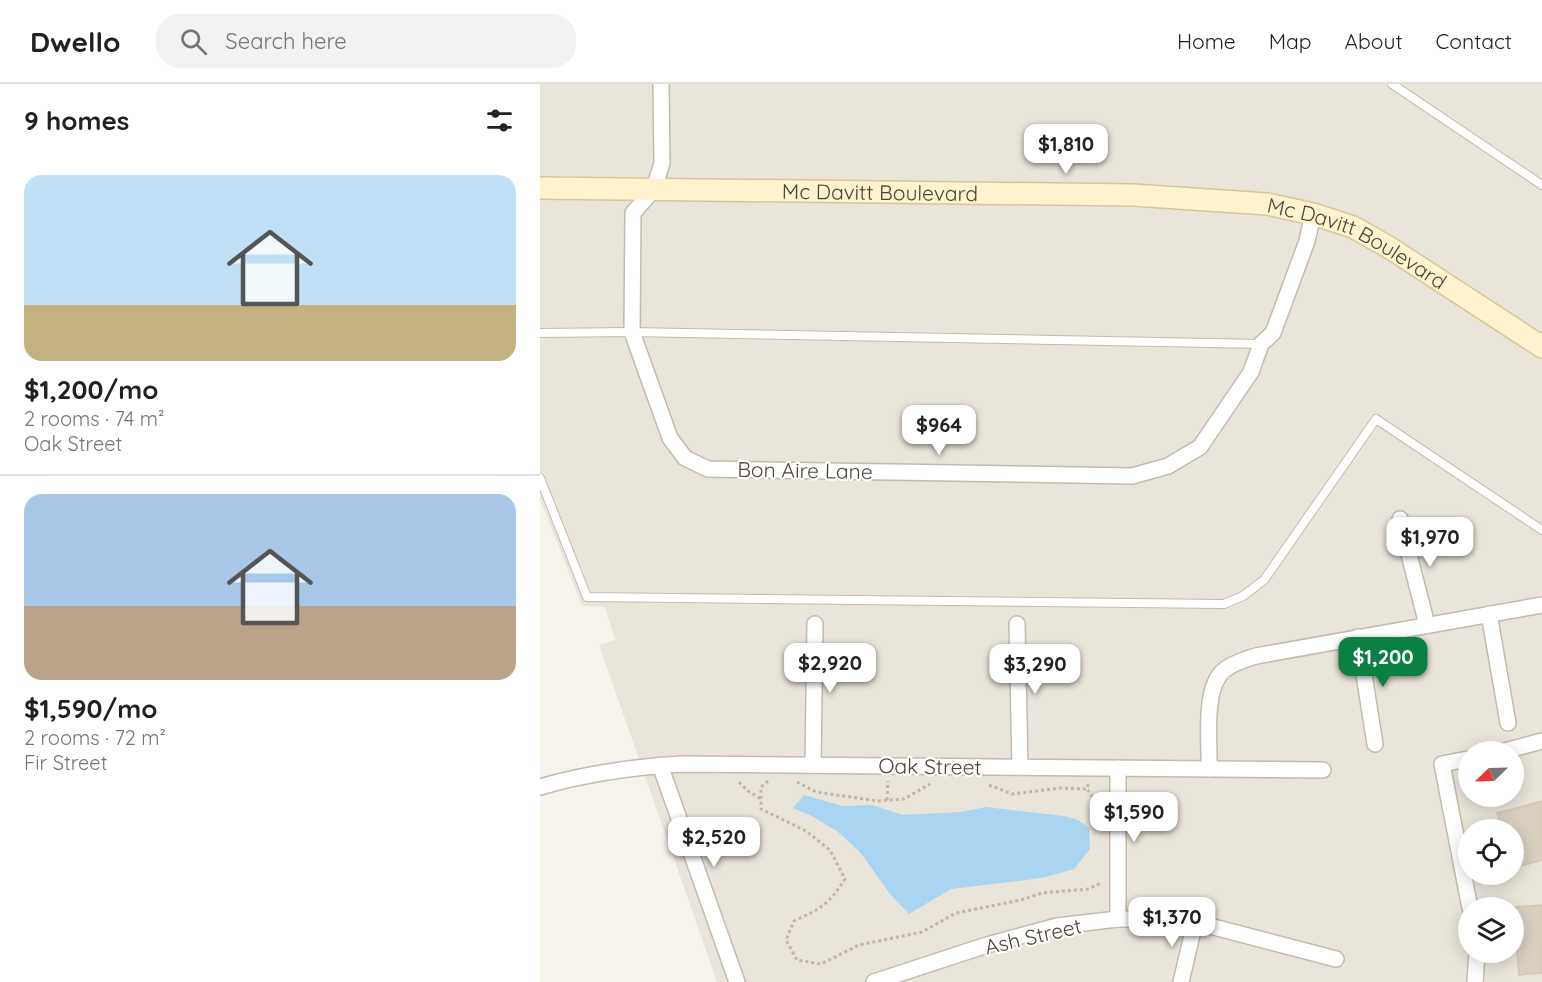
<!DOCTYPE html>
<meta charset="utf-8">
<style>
body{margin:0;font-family:Quicksand,sans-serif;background:#f2f2f2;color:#202124;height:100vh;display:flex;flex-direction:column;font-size:22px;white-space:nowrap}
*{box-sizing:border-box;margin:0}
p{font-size:20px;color:#757577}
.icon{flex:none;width:33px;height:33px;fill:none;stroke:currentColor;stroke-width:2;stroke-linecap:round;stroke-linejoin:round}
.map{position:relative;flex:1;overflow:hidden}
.drawer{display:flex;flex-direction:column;background:#fff;width:540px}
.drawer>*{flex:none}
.needle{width:39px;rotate:247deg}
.fabs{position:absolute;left:918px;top:657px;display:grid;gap:12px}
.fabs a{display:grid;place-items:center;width:66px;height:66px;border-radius:50%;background:#fff;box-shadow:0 3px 15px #0003;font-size:30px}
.price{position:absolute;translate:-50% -51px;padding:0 14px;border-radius:12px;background:#fff;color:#222;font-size:20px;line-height:39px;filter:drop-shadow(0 2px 3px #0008)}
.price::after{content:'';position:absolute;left:50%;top:36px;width:18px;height:14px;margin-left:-9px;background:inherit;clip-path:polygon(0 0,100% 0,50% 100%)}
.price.active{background:#0b8043;color:#fff}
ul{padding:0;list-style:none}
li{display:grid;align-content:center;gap:12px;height:318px;padding:0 24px}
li+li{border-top:2px solid #e0e0e0}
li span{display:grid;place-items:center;height:186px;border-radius:18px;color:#555}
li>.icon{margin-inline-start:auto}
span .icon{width:108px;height:108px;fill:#fffc;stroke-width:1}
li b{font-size:26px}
h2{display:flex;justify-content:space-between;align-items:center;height:72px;padding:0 24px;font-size:26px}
header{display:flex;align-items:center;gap:36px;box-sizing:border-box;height:84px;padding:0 30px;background:#fff;border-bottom:2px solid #e0e0e0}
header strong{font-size:28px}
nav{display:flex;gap:33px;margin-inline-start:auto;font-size:21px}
.search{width:420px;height:54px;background:#f2f2f2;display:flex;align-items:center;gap:15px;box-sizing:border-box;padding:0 21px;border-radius:24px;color:#757577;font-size:22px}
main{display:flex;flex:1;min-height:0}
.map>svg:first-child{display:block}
</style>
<header>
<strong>Dwello</strong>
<div class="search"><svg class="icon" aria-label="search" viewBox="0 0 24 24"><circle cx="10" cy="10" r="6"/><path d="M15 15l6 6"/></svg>Search here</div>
<nav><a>Home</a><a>Map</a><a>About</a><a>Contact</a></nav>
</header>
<main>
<section class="drawer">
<h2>9 homes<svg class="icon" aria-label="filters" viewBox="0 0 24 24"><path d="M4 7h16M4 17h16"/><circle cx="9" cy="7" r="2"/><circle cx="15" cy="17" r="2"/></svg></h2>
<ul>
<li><span style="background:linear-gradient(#bfe0f5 70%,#c2b280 0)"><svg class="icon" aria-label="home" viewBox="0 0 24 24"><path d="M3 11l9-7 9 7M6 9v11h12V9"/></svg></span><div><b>$1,200/mo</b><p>2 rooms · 74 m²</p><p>Oak Street</p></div></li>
<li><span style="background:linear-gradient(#a9c7e8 60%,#b9a48a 0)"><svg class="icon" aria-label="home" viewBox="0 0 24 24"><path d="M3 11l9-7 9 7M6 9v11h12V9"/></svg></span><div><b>$1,590/mo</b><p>2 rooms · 72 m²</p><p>Fir Street</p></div></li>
</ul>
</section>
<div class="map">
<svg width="1002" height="898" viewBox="0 0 1002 898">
<rect width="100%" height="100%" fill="#f6f3ec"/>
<path fill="#eae5da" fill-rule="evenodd" d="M0 0H1002V898H177L59 561 75 556 65 523 42 522 0 415ZM928 668H974V712H928ZM928 746H974V790H928ZM928 824H974V868H928Z"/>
<path fill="#a9d4f2" d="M264 711 303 722 332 721 363 731 421 728 446 723 524 732 538 736 549 744 550 765 534 785 502 794 411 805 369 830 350 810 320 768 298 748 272 732 253 724Z"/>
<g fill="#d8cfc1" stroke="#d3c7b4" stroke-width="1.5">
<path d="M1002 717V776L974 784V746H961L957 729Z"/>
<path d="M1002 821V889L979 891 973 823Z"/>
</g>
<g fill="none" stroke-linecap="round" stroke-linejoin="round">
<g stroke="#c2bbae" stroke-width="10">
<g id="lane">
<path d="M852 0 1002 101"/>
<path d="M0 249 92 248 721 260"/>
<path d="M0 394 47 513 684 520 703 512 724 496 836 335 1002 446"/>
</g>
</g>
<g stroke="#c2bbae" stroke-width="18">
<g id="street">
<path d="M121 0 122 79 114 105 93 129 92 248 130 354 145 374 168 385 592 392 628 382 660 363 711 288 721 260 733 249 767 157 773 130"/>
<path d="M860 435 887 541"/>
<path d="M949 530 968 639"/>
<path d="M477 540 480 683"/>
<path d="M818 553 835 660"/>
<path d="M961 668 1002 657"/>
<path d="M928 675 902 680 930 824"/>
<path d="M120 681 197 898"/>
<path d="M273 681 275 540"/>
<path d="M578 684V835"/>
<path d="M669 685C670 659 663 608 682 588 690 580 706 575 716 572L1002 521"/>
<path d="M0 703C47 689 94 683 142 680L783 686"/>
<path d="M334 898 447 861 517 842 578 835H643L796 875"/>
<path d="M641 898 655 838"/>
<path d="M935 898 937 868"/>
</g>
</g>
<g stroke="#d6c79b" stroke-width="24">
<g id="secondary">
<path id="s1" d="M0 104 593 111 727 120 773 130 813 143 850 164 1002 263"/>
</g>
</g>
<g stroke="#c4b79f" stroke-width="3" stroke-dasharray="3 3" stroke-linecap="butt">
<path d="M228 697 221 703V725L266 747 290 766 305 795C288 821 282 824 254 837L246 856 257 876 281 880 319 861 382 848 416 829 481 816 502 809 548 805 561 799"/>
<path d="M199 698 208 707 221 715"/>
<path d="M257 698 276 708 338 717 364 715 390 700"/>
<path d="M548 700 547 705 561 725"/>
<path d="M449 701 472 710 521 704 547 705"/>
<path d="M347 716 348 697"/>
</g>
<use href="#lane" stroke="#fff" stroke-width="8"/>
<use href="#street" stroke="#fff" stroke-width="15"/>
<use href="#secondary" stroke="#fff3cd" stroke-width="21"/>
</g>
<g text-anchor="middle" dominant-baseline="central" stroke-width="4.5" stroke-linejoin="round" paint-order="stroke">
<g font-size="21" fill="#4b4439" stroke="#fff">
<text stroke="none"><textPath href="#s1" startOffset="340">Mc Davitt Boulevard</textPath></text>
<text stroke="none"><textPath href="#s1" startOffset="826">Mc Davitt Boulevard</textPath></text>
<text transform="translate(265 386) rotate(1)">Bon Aire Lane</text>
<text transform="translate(390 682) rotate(1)">Oak Street</text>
<text transform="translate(493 852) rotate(-13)">Ash Street</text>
</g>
</g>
</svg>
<div class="fabs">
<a><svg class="needle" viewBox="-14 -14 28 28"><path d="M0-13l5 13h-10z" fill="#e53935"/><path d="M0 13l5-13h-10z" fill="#757577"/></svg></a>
<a><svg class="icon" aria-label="locate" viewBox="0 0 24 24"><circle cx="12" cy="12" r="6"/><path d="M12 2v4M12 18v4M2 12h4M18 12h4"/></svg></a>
<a><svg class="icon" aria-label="layers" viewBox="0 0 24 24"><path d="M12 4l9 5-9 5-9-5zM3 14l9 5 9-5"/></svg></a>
</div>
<b class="price" style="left:526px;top:91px">$1,810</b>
<b class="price" style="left:399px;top:372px">$964</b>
<b class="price" style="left:890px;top:484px">$1,970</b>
<b class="price active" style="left:843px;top:604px">$1,200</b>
<b class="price" style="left:290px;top:610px">$2,920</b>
<b class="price" style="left:495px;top:611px">$3,290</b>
<b class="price" style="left:594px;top:759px">$1,590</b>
<b class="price" style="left:174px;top:784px">$2,520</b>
<b class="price" style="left:632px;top:864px">$1,370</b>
</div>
</main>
